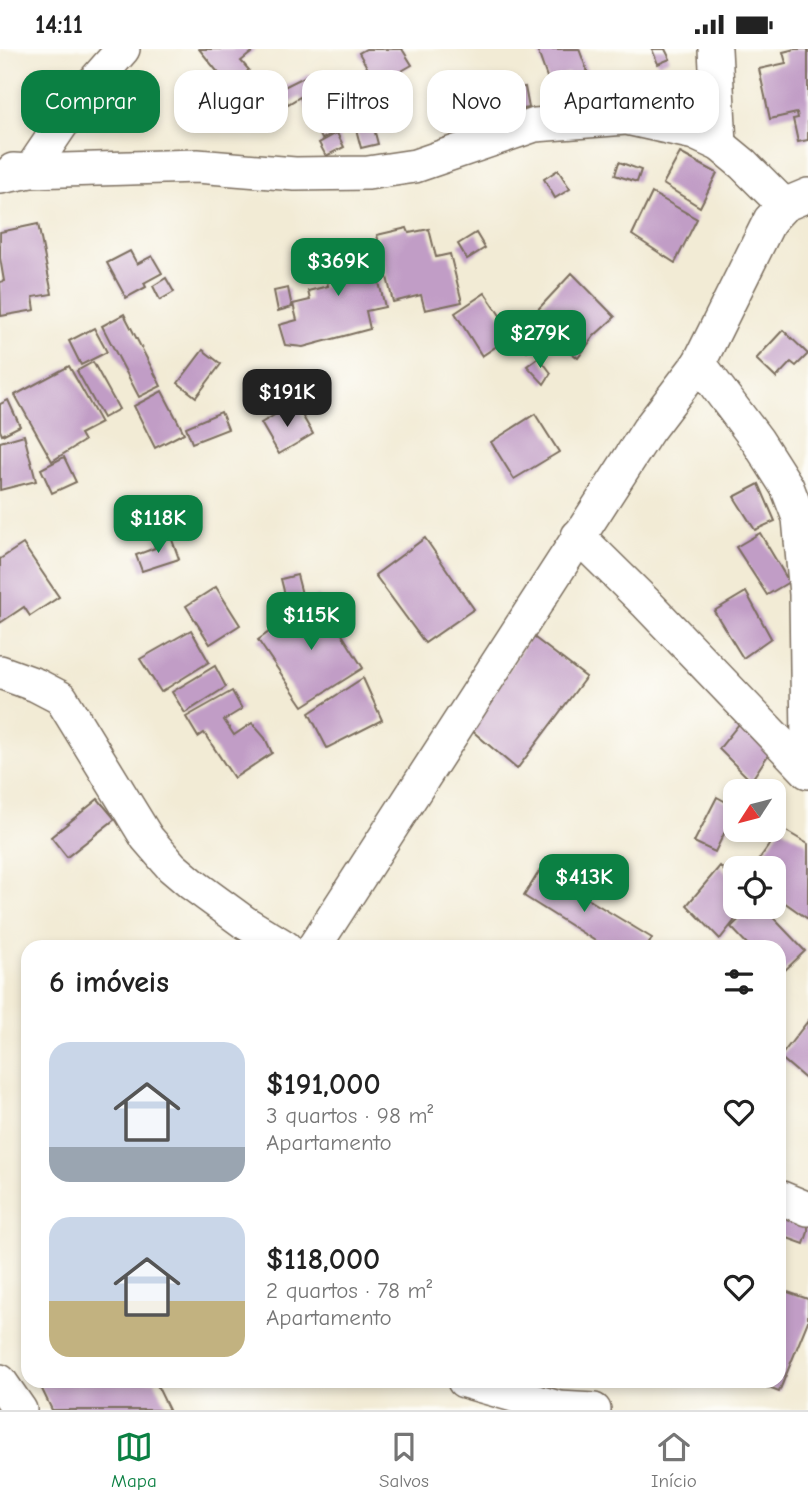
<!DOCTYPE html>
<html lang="pt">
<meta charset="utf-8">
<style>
body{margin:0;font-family:"Comic Neue",sans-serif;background:#f6f6f6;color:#222;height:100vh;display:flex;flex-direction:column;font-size:26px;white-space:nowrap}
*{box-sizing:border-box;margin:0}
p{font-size:23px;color:#767676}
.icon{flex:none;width:38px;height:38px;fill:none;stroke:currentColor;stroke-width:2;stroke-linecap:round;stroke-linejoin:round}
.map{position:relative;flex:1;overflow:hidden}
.drawer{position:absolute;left:21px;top:891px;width:765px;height:448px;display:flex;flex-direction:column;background:#fff;border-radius:21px;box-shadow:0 4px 10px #0003}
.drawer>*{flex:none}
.banner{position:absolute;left:21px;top:21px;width:766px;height:63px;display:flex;gap:14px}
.needle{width:46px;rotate:234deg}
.tools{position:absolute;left:723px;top:730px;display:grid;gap:14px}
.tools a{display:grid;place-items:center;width:63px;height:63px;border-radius:14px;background:#fff;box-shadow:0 4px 10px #0003;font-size:35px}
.price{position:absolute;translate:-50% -60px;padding:0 16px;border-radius:14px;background:#0b8043;color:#fff;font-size:23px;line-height:46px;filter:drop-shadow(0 2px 4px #0008)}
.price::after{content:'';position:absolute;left:50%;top:42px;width:21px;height:16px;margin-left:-10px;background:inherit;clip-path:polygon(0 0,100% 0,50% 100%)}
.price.active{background:#222;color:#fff}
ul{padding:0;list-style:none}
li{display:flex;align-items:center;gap:21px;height:175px;padding:0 28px}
li span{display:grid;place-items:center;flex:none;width:196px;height:140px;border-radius:21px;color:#555}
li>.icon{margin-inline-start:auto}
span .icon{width:84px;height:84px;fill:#fffc;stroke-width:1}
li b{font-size:30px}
h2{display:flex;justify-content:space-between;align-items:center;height:84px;padding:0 28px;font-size:30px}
.chip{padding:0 24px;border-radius:21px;background:#fff;box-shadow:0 4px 10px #0003;font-size:24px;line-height:63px}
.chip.active{background:#0b8043;color:#fff}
.status{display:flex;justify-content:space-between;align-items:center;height:49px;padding:0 35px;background:#fff;direction:ltr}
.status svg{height:19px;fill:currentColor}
.menu{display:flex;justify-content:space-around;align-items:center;height:98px;border-top:2px solid #e0e0e0;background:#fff;font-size:19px;color:#767676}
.menu a{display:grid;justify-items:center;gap:4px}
.menu .active{color:#0b8043}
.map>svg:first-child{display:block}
</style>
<div class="status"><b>14:11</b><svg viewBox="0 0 49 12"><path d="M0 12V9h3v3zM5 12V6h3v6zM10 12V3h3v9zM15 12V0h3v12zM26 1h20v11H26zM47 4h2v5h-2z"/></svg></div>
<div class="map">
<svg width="808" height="1361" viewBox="0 0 808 1361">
<rect width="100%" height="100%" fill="#fdfcf7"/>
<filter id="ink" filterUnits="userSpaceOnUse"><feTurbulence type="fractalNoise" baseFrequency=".0143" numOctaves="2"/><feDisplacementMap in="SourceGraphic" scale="14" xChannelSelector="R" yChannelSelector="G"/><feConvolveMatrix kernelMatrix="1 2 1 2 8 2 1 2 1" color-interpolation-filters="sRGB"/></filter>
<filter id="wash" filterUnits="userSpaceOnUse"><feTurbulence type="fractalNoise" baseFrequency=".00686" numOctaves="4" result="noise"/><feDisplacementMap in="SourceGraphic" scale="28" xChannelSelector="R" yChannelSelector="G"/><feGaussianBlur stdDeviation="1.57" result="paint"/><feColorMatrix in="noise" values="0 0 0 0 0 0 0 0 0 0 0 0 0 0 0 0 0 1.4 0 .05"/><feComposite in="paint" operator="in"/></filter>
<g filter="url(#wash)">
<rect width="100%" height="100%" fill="#f2ebd5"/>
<g id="blocks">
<g fill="#c19dc6">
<path d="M199 0H256L241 12 249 21 229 37Z"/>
<path d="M366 0H402L412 16 377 36 359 4Z"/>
<path d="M537 0H579L588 24 570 30 568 24 548 31Z"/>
<path d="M652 0H665L670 10 658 15Z"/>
<path d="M795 0H808V91L798 93 793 70 798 69 797 64 770 70 759 20 786 14 783 3Z"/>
<path d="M310 25 340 80 322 90 300 48 288 55 280 40Z"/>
<path d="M525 38 529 59 517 61 514 40Z"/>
<circle cx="510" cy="59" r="5.5"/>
<path d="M373 76 378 95 361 99 356 80Z"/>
<path d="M337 84 344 98 326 107 319 94Z"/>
<path d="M680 104 717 124 700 158 663 135Z"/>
<path d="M619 113 641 121 637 133 615 126Z"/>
<path d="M558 121 570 140 555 149 544 130Z"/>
<path d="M652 144 697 170 675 214 632 186Z"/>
<path d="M38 175 52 245 33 248 35 261 1 267 0 233 4 232 0 209V183Z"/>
<path d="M407 179 409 184 429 180 436 208 450 205 462 253 425 261 421 246 393 253 377 186Z"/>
<path d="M476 184 485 199 467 210 458 195Z"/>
<path d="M369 192 385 258 366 262 370 280 303 298 285 296 279 276 297 271 293 255 310 251 308 242 328 237 319 200Z"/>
<path d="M130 202 137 215 152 207 162 224 144 234 146 238 126 249 107 214Z"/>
<path d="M572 224 615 268 594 287 578 309 529 270Z"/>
<path d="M166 229 174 243 160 251 153 237Z"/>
<path d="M288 239 292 258 278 262 274 242Z"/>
<path d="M485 244 513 286 522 277 535 293 527 302 513 286 482 307 455 264Z"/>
<path d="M124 265 161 337 139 348 102 277Z"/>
<path d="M94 279 107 303 81 316 69 292Z"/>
<path d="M783 281 808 305 796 317 791 313 776 329 756 310Z"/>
<path d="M203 301 221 315 196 348 178 334Z"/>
<path d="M539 308 551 324 544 335 527 317Z"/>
<path d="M93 313 119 360 103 369 77 322Z"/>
<path d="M69 317 101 374 80 385 84 392 52 412 15 346Z"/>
<path d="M162 342 184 384 155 399 134 357Z"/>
<path d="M8 351 20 377 2 386 0 381V355Z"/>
<path d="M295 354 313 385 279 405 261 374Z"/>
<path d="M221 363 228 380 192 394 186 378Z"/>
<path d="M535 365 559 403 514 430 491 393Z"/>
<path d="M24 386 36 432 0 441V393Z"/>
<path d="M64 408 76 433 52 444 41 420Z"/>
<path d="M759 435 775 472 755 481 734 448Z"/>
<path d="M760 484 789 533 767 546 736 498Z"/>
<path d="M171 488 179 510 142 522 136 506 155 499 154 495Z"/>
<path d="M425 489 474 560 425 594 375 526Z"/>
<path d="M23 495 59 548 30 567 24 558 0 574V510Z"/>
<path d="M297 526 303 549 287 554 281 530Z"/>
<path d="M216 538 240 576 210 595 186 557Z"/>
<path d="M746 543 771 589 743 609 714 562Z"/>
<path d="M318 547 363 619 303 657 258 591Z"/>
<path d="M191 581 209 613 161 643 140 610Z"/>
<path d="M531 586 586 628 517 720 470 680Z"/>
<path d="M215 617 226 638 185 664 172 643Z"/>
<path d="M363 629 382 671 327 699 309 664Z"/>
<path d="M232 642 242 660 224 671 234 686 252 674 265 689 272 704 234 729 204 684 198 688 186 668Z"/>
<path d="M743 670 772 700 751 732 719 700Z"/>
<path d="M717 748 735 758V762L715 803 694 793Z"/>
<path d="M98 750 115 770 67 808 51 788Z"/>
<path d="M781 779 808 795V870L774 846V819H753Z"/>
<path d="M720 817 735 834V858H745L720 890 687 856Z"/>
<path d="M540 821 652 889 647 898H605L524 847Z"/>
<path d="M752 858H763L805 902 779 927V898H750L731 878Z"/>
<path d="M808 972V1032L780 1008Z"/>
<path d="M779 1156 808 1167V1183L804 1195 779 1186Z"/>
<path d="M779 1240 808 1250V1272L779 1343 750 1332H779Z"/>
<path d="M38 1332H155L169 1361H52Z"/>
</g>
</g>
</g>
<g filter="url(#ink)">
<use href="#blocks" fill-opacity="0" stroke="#7b6e5e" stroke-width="2"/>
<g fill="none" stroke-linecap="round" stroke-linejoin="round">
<g stroke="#7b6e5e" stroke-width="36">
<g id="street">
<path d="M715 0 720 96"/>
<path d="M13 121 30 122 78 51 123 0"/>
<path d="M0 128 30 122 197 117 295 125 368 124 415 117 535 76 626 69 694 84 720 96 743 115 784 156"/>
<path d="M699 314 757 391 787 438 799 469 806 545 808 692"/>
<path d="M578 487 647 555 808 723"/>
<path d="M0 623 36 636 61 649 147 789 172 818 192 835 244 873 285 898"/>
<path d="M314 898 648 381 699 314 770 171 784 156 808 146"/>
<path d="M779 1148 808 1160"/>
<path d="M0 1332 20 1361"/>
<path d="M464 1332 559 1359"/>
<path d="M554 1361 559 1359 594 1361"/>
</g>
</g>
<use href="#street" stroke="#fff" stroke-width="33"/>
</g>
</g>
</svg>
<div class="tools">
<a><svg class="needle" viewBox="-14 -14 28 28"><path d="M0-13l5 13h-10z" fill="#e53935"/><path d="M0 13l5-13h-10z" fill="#767676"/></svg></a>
<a><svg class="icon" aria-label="locate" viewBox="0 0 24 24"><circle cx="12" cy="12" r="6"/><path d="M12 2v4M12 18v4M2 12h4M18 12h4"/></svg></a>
</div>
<b class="price" style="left:338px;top:249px">$369K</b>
<b class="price" style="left:540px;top:321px">$279K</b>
<b class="price active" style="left:287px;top:380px">$191K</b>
<b class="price" style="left:158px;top:506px">$118K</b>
<b class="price" style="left:311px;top:603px">$115K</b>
<b class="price" style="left:584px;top:865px">$413K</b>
<div class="banner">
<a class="chip active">Comprar</a>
<a class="chip">Alugar</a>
<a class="chip">Filtros</a>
<a class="chip">Novo</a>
<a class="chip">Apartamento</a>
</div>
<section class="drawer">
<h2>6 imóveis<svg class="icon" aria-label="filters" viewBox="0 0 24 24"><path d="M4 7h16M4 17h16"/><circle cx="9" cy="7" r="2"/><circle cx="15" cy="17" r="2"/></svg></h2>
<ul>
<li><span style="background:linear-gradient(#c9d6e8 75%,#9aa5b1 0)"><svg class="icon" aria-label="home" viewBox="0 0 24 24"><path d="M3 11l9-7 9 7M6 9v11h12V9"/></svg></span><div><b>$191,000</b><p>3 quartos · 98 m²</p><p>Apartamento</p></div><svg class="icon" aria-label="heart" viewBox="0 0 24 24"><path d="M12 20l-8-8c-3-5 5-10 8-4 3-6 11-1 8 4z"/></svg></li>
<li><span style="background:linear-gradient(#c9d6e8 60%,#c2b280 0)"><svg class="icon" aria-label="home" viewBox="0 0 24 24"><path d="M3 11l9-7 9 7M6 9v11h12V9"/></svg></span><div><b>$118,000</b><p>2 quartos · 78 m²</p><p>Apartamento</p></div><svg class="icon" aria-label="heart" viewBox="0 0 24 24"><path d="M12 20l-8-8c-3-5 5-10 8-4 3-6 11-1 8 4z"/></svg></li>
</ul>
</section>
</div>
<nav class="menu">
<a class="active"><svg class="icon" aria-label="map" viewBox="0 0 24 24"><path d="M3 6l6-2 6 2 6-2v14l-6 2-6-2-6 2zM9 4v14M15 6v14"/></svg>Mapa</a>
<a><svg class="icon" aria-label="saved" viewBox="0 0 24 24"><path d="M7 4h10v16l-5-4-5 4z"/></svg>Salvos</a>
<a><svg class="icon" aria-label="home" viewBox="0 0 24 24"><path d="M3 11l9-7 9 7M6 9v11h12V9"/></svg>Início</a>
</nav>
